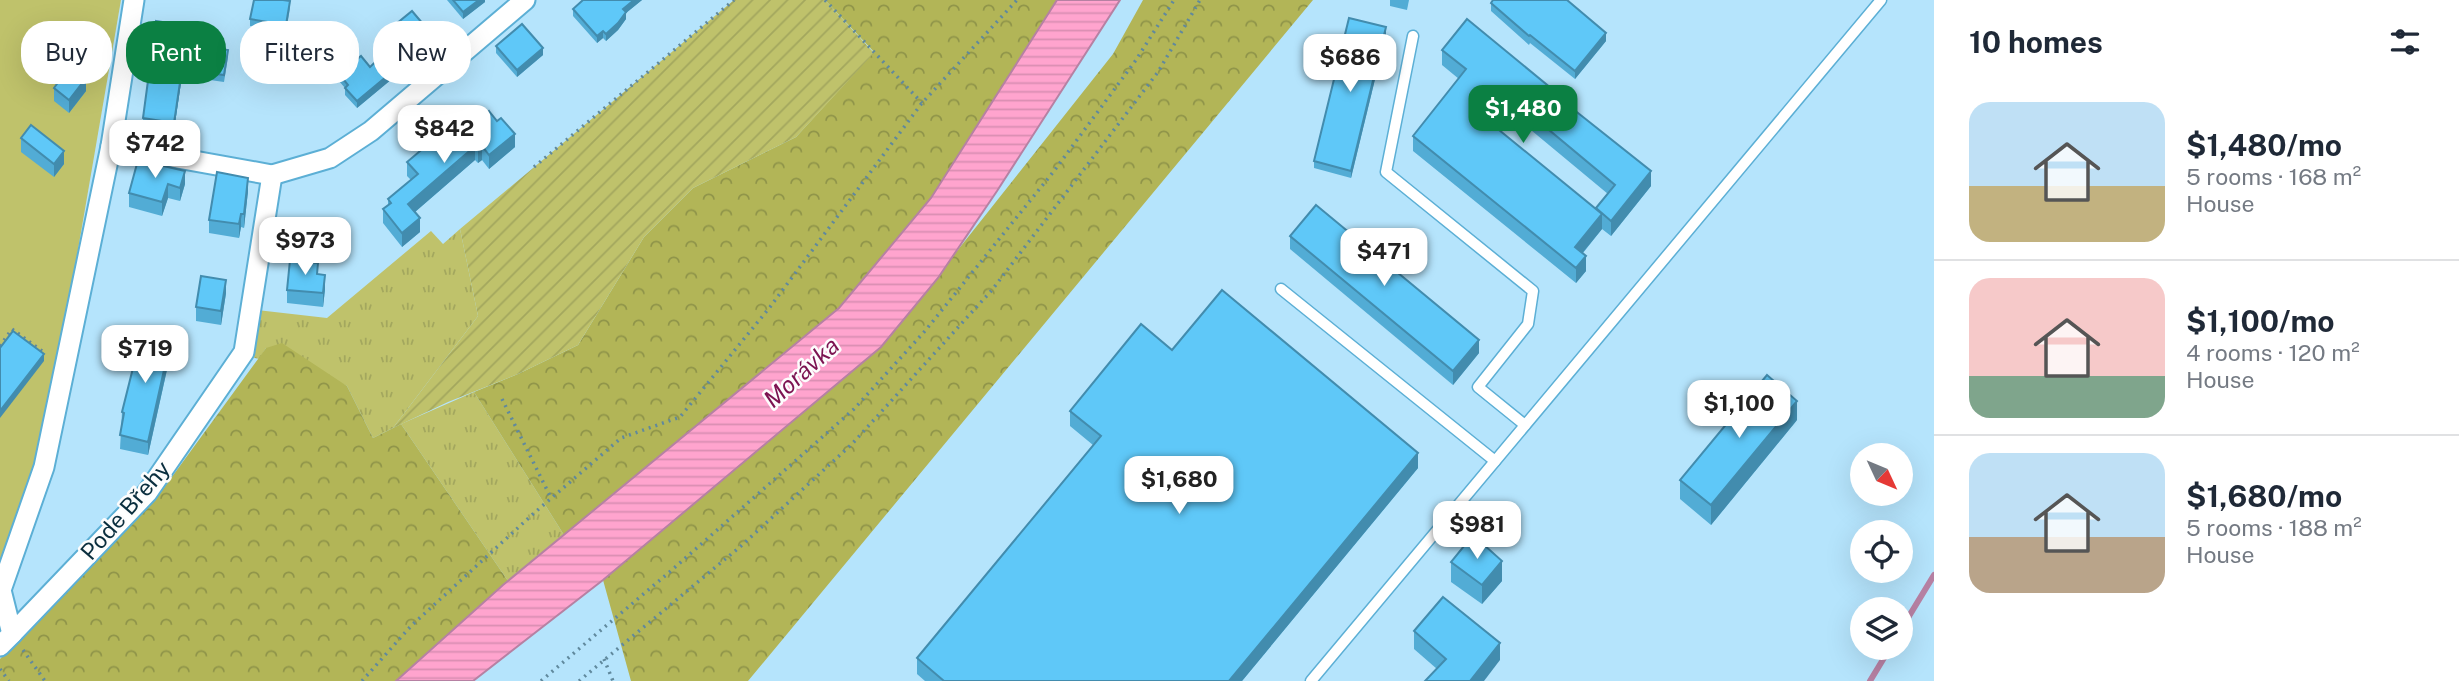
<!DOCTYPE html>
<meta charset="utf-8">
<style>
body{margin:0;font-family:"Public Sans",sans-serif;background:#f6f6f7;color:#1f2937;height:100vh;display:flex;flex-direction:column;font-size:26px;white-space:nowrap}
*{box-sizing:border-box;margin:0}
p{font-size:23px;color:#747a83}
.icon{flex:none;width:38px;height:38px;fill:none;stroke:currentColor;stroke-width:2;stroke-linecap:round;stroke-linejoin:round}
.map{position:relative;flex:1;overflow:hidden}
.side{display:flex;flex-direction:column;background:#fff;width:525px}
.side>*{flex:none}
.guide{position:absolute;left:21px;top:21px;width:665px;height:63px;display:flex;gap:14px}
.needle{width:46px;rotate:134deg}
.controls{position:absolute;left:1850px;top:443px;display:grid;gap:14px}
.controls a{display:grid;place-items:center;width:63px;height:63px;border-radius:50%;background:#fff;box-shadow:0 7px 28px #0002;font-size:35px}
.price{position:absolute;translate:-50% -60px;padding:0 16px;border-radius:14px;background:#fff;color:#222;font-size:23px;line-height:46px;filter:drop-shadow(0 2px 4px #0008)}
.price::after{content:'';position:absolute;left:50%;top:42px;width:21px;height:16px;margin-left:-10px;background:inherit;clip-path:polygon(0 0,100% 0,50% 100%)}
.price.current{background:#0b8043;color:#fff}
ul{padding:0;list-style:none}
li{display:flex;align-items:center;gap:21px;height:175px;padding:0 35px}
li+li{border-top:2px solid #e0e1e3}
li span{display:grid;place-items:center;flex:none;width:196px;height:140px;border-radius:21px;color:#555}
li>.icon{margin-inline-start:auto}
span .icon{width:84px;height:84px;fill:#fffc;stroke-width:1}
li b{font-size:30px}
h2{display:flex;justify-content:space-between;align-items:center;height:84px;padding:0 35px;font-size:30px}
.tag{padding:0 24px;border-radius:28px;background:#fff;box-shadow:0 7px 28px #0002;font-size:24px;line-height:63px}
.tag.current{background:#0b8043;color:#fff}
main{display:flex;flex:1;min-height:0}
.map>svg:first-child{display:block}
</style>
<main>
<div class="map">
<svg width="1934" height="681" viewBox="0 0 1934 681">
<defs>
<pattern id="grass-tufts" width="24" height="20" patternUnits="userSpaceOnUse" patternTransform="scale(1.75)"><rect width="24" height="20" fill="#bfc26b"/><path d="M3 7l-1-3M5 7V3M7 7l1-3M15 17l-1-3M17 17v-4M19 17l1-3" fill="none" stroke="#a3a75e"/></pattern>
<pattern id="forest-crowns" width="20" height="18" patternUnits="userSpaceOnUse" patternTransform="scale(1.75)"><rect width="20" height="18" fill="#b2b557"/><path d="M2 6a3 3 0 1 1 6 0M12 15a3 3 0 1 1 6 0" fill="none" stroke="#8f9449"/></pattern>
<pattern id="garden-furrows" width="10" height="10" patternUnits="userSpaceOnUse" patternTransform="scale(1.75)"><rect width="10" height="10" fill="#bfc26b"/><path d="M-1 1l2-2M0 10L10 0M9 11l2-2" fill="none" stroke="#a3a75e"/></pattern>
<pattern id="water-rules" width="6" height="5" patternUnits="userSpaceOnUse" patternTransform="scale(1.75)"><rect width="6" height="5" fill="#ffa4ce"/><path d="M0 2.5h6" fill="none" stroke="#d98eb2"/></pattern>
</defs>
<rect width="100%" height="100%" fill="#b5e4fc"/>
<g fill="url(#grass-tufts)">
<path d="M460 229 478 316 393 428 373 438 347 386 266 348 259 359 248 356 257 310 327 318 431 231 443 244Z"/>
<path d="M474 392 564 535 508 581 401 424Z"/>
</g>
<g fill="url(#forest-crowns)">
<path d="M825 0H1057L931 198 839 308 564 535 474 392 518 374 578 345 644 237 693 188 796 137 874 52Z"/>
<path d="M1143 0H1313L748 681H631L603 580 881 347 1113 54Z"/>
<path d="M282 343 347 386 373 438 401 424 508 581 396 681H0V659L155 500 266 348Z"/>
</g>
<path fill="url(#garden-furrows)" d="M734 0H825L874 53 796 137 693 188 644 237 578 345 518 374 448 402 393 428 478 316 460 229Z"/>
<path fill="#bfc26b" d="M0 0H121L59 360 41 441 0 576Z"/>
<path fill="url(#water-rules)" stroke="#b681a3" stroke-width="2" d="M1057 0H1120L997 191 938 278 881 347 603 580 473 681H396L503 585 839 308 931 198Z"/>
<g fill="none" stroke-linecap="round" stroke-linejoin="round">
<g stroke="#b681a3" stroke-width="6">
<path d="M1900 631 1934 575"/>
<path d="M1870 681 1890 648"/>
</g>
<g stroke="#5cafd5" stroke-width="13">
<g id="service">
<path d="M1413 36 1386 172 1533 291 1528 324 1478 387 1525 425"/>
<path d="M1281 289 1495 461"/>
<path d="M1311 681 1881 0"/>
</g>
</g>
<g stroke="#5cafd5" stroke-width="23">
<g id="minor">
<path d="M111 146 272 175 330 158 371 131 525 0"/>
<path d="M12 634 147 493 244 352 272 175"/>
<path d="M0 646 12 634 1 590 44 467 111 146 134 0"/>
</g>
</g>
<g stroke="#60899d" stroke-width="3.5" stroke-dasharray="2 5" stroke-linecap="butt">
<path d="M825 0 922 103"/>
<path d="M534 167 734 0"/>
<path d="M0 346 12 329 46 354"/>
<path d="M502 399 551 498"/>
<path d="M23 650 45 681"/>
<path d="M604 659 613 681"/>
<path d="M0 669 9 681"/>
<path d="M362 681 411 626 533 514 621 438 680 417 770 307 922 103 1017 0"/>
<path d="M541 681 673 569 854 409 925 331 1054 171 1136 60 1174 0"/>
<path d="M579 681 741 546 852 444 992 290 1158 72 1200 0"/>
</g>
<use href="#service" stroke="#fff" stroke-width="10"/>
<use href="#minor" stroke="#fff" stroke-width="19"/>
</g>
<g fill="#52acd5" fill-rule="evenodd">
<path d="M447 0H485V2L463 19Z"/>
<path d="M583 0H642L626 13V19L618 30 606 41 603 38 597 43 573 16V9Z"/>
<path d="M1390 0H1409L1407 10 1390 6Z"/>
<path d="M1491 3 1606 41 1575 79 1530 43 1529 45 1491 11Z"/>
<path d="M290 8 286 32 250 26V19Z"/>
<path d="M390 29 434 44 357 108 345 95V88L339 81V74L370 67 396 43 390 36Z"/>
<path d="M1386 34 1351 178 1314 168V161Z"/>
<path d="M202 35 201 46 228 57 224 82 182 76 174 130 143 125V118Z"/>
<path d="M496 46 543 55 517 77 496 53Z"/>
<path d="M1442 50 1574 110 1651 186 1611 236 1602 229 1583 253 1586 271 1576 283 1413 151V136L1459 79 1442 65ZM1513 115 1608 194 1596 209 1500 131Z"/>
<path d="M54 88 86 91 69 113 54 101Z"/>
<path d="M489 111 515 147 489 169 482 160 478 163 475 160 415 212 420 232 402 247 383 223V209L388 205V199L411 180 407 176V162L443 154Z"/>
<path d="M21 138 64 164 54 177 21 152Z"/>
<path d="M138 160 185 184 180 201 168 198 162 216 129 207V193Z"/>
<path d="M248 191 244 228 241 227 239 238 209 233V220Z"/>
<path d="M1290 236 1479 353 1453 385 1290 249Z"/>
<path d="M318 274 325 289 323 307 287 303V290Z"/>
<path d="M226 293 221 325 196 321V307Z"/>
<path d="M172 347 148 455 120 449 122 412Z"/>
<path d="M1172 350 1418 468 1242 681H925L917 674V658L1093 445 1070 426V411Z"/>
<path d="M1797 420 1711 525 1680 499V480Z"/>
<path d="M1451 562 1502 581 1482 604 1451 582Z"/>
<path d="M1414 631 1500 660 1437 669 1414 649Z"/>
</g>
<g fill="#428cae">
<path d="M479 0H485V2L463 19V12Z"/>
<path d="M634 0H642L626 13V19L618 30 606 41V34L623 9Z"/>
<path d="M1386 27V34L1351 178V171Z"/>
<path d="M603 31V38L597 43V36Z"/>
<path d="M1606 33V41L1575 79V71Z"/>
<path d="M434 37V44L357 108V101Z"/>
<path d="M543 48V55L517 77V70Z"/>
<path d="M182 69V76L174 130V123Z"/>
<path d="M86 78V91L69 113V100Z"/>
<path d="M1513 100V115L1493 140V125Z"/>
<path d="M515 134V147L489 169V155Z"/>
<path d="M475 146V160L408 218V204Z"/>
<path d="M482 146V160L478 163V149Z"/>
<path d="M64 151V164L54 177V164Z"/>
<path d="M185 171V184L180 201V188Z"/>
<path d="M1651 171V186L1611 236V221Z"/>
<path d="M248 178V191L244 228V214Z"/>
<path d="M168 184V198L162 216V202Z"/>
<path d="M241 214V227L239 238V224Z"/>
<path d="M1602 214V229L1575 262V247Z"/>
<path d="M420 218V232L402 247V233Z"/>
<path d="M1586 256V271L1576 283V268Z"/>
<path d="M325 275V289L323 307V293Z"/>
<path d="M226 280V293L221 325V311Z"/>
<path d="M172 334V347L148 455V442Z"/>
<path d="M1479 340V353L1453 385V371Z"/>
<path d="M44 354V361L0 418V411Z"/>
<path d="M1797 401V420L1711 525V505Z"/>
<path d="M1418 453V468L1242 681H1229Z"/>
<path d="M1502 561V581L1482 604V585Z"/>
<path d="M1500 643V660L1484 681H1470Z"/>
</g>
<g fill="#5fc8f8" stroke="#428cae" stroke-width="2">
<path d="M254 0H283L290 1 286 25 250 19Z"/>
<path d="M453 0H479L463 12Z"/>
<path d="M583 0H634L623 9 626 12 618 23 606 34 603 31 597 36 573 9Z"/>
<path d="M1493 0H1567L1606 33 1575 71 1530 35 1529 36 1491 3Z"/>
<path d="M412 11 434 37 357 101 345 88 348 85 339 74 361 56 370 67 399 40 390 29Z"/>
<path d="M1349 18 1386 27 1351 171 1314 161Z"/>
<path d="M1467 19 1574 107 1573 109 1651 171 1611 221 1596 208 1615 185 1513 100 1493 125 1602 214 1575 247 1586 256 1576 268 1413 136 1466 69 1442 50Z"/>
<path d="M156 21 202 28 200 46 228 50 224 75 182 69 174 123 143 118Z"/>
<path d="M522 24 543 48 517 70 496 46Z"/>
<path d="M70 66 86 78 69 100 54 88Z"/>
<path d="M489 111 497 121 501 118 515 134 489 155 482 146 478 149 475 146 408 204 420 218 402 233 383 209 391 203 388 199 418 174 407 162 432 141 443 154Z"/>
<path d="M31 125 64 151 54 164 21 138Z"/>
<path d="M138 160 185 171 180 188 168 184 162 202 129 193Z"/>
<path d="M217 172 248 178 244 214H241L239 224 209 220Z"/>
<path d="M1316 205 1479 340 1453 371 1290 236Z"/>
<path d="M290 260 318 263 317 274 325 275 323 293 287 290Z"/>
<path d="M201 276 226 280 221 311 196 307Z"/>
<path d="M1222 290 1418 453 1229 681H944L917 658 1101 436 1070 411 1141 324 1172 350Z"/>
<path d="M143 328 172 334 148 442 120 435 124 413 122 412Z"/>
<path d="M13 331 44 354 0 411V348Z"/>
<path d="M1767 375 1797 401 1711 505 1680 480Z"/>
<path d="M1473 535 1502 561 1482 585 1451 562Z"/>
<path d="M1443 597 1500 643 1470 681H1425L1446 659 1414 631Z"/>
</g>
<g text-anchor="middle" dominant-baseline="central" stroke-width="5" stroke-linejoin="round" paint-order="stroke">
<g font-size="23" fill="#0a2e3e" stroke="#fdfdfd">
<text transform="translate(125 510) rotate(-49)">Pode Břehy</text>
</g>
<g font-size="24" font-style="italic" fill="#7c1351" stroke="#fdfdfd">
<text transform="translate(801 372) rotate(-42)">Morávka</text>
</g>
</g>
</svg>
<div class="controls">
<a><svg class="needle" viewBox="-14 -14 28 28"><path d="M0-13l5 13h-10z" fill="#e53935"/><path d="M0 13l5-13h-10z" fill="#747a83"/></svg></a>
<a><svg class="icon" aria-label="locate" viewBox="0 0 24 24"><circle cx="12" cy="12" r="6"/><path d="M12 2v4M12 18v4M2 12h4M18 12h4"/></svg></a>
<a><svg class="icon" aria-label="layers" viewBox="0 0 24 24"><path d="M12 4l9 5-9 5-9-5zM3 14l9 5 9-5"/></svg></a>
</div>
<b class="price" style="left:1350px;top:94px">$686</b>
<b class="price current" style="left:1523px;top:145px">$1,480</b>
<b class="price" style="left:444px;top:165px">$842</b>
<b class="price" style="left:155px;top:180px">$742</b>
<b class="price" style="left:305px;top:277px">$973</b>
<b class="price" style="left:1384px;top:288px">$471</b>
<b class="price" style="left:145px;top:385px">$719</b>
<b class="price" style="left:1739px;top:440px">$1,100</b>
<b class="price" style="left:1179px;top:516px">$1,680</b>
<b class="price" style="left:1477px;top:561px">$981</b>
<div class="guide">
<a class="tag">Buy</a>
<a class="tag current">Rent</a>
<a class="tag">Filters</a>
<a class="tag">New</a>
</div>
</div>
<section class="side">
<h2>10 homes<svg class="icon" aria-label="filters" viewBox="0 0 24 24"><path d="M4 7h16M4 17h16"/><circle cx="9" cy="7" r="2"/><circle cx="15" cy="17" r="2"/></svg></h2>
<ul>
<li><span style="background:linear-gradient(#bfe0f5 60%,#c2b280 0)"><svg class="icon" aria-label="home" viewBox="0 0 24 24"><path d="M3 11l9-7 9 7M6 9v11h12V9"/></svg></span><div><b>$1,480/mo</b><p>5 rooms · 168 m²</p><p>House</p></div></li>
<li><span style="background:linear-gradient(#f6c9c9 70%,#7fa58c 0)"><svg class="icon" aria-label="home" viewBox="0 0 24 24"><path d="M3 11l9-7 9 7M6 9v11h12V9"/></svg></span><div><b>$1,100/mo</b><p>4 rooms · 120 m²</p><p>House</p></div></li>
<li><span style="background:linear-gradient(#bfe0f5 60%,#b9a48a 0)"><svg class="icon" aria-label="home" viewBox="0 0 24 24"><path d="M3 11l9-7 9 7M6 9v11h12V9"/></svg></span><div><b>$1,680/mo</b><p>5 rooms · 188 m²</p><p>House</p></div></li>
</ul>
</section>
</main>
